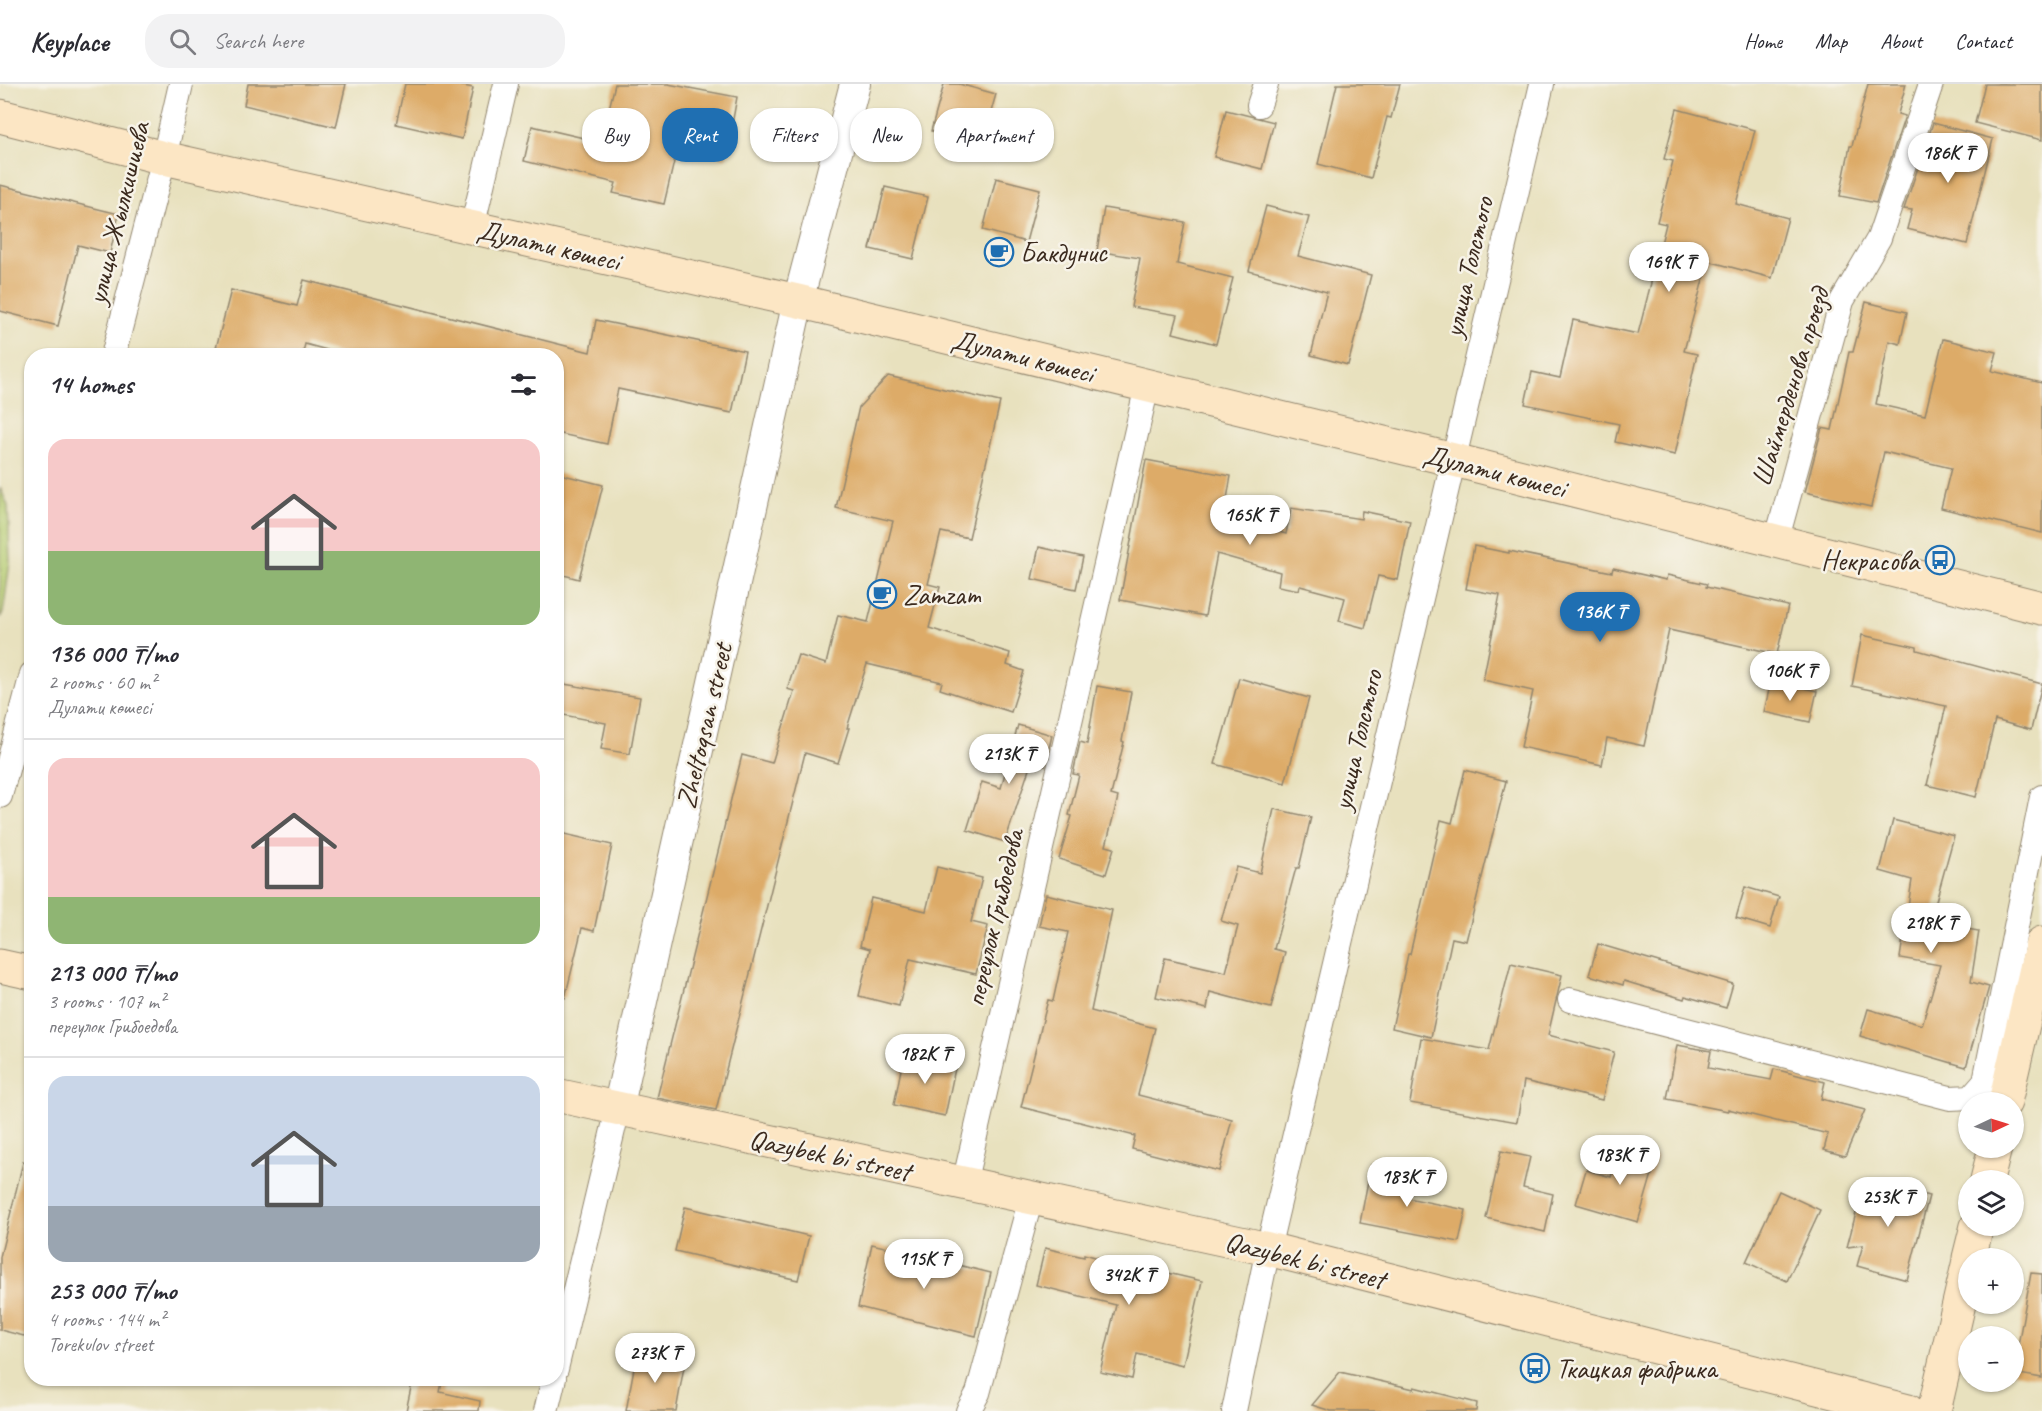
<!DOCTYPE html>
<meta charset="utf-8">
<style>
body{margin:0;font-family:Caveat,sans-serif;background:#f2f2f3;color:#2b2b33;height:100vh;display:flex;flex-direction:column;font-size:22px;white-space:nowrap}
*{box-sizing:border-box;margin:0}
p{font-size:20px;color:#7c7c81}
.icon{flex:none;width:33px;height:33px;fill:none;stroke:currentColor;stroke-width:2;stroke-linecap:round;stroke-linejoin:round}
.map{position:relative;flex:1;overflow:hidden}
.drawer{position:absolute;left:24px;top:264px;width:540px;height:1038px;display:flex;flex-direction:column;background:#fff;border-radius:24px;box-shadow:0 2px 4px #0004}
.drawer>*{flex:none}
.top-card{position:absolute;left:582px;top:24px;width:570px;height:54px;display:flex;gap:12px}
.needle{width:39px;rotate:86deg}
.tools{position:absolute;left:1958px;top:1008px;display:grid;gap:12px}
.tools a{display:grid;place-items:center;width:66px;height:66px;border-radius:50%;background:#fff;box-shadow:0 2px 4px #0004;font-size:30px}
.price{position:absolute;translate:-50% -51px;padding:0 14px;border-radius:21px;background:#fff;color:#222;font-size:20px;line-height:39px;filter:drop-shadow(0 2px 3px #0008)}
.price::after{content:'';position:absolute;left:50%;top:36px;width:18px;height:14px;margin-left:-9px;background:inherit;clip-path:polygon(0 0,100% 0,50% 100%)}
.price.selected{background:#1f6fb2;color:#fff}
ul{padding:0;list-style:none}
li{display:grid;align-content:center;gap:12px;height:318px;padding:0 24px}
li+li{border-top:2px solid #e1e1e2}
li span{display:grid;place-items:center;height:186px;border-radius:18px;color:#555}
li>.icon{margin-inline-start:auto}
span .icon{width:108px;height:108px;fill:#fffc;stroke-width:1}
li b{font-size:26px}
h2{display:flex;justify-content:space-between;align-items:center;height:72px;padding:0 24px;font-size:26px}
.pill{padding:0 21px;border-radius:24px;background:#fff;box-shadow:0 2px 4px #0004;font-size:21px;line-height:54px}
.pill.selected{background:#1f6fb2;color:#fff}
header{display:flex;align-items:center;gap:36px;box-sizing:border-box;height:84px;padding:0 30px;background:#fff;border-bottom:2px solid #e1e1e2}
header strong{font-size:28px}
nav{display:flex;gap:33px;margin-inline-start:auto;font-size:21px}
.search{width:420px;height:54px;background:#f2f2f3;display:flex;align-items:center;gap:15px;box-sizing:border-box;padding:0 21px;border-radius:24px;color:#7c7c81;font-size:22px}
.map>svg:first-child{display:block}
</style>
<header>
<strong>Keyplace</strong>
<div class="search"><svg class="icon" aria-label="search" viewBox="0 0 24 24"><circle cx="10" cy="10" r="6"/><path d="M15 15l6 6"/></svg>Search here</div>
<nav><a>Home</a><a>Map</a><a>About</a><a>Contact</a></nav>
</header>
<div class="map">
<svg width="2042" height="1327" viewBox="0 0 2042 1327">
<rect width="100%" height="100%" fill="#f7f3e8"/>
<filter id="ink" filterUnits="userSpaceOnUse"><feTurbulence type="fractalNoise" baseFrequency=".0167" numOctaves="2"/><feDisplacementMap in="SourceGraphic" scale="12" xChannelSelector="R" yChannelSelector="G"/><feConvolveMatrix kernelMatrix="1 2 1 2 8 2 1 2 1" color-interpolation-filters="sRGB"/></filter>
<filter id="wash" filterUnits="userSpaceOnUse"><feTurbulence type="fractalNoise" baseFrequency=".008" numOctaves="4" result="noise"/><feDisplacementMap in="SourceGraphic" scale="24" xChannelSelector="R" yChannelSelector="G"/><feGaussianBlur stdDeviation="1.35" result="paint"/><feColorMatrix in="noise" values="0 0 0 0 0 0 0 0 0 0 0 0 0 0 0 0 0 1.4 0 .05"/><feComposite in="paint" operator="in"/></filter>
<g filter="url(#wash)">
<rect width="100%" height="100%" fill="#e8e1be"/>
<path fill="#b4cb70" stroke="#787a47" stroke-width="1.5" d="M0 404 8 422 10 478 3 529 0 533Z"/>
<g id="blocks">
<g fill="#ddab67">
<path d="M248 0H346L336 43 244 21Z"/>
<path d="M405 0H454L473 4 462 55 396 40Z"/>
<path d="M615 0H668L737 13 726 74 677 65 664 120 613 109 616 99 524 77 532 42 601 58Z"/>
<path d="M944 0H959L996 10 982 60 931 47Z"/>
<path d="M1337 0H1400L1391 34 1387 33 1371 94 1318 80Z"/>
<path d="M1868 0H1906L1898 30 1905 32 1876 119 1840 112 1850 62H1852Z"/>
<path d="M1985 0H2042V56L1975 39Z"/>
<path d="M1677 25 1755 46 1736 120 1788 134 1772 194 1708 177 1684 267 1697 270 1675 371 1615 358 1619 340 1525 320 1532 288 1560 294 1573 236 1638 250 1666 140 1657 138 1673 77 1664 75Z"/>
<path d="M1226 26 1274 38 1262 85 1214 73Z"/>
<path d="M1933 39 1993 55 1967 160 1907 145 1912 126 1904 125Z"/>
<path d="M996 94 1040 105 1026 158 983 146Z"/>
<path d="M0 101 119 130 110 169 78 161 58 242 0 227Z"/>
<path d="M885 103 928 113 913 175 870 165Z"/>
<path d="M1266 122 1309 133 1298 172 1371 191 1348 281 1311 271 1327 208 1249 187Z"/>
<path d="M1104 124 1185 138 1177 180 1233 194 1216 260 1173 249 1178 231 1131 223 1140 174 1097 167Z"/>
<path d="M304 196 590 268 596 236 745 267 732 329 618 305 607 360 556 349V272H349L305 260 302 272H214L231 206 297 222Z"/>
<path d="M1866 218 1907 228 1900 260 1889 257 1876 320 1925 331 1943 255 1997 268 1992 287 2042 299V449L1941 424 1951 384 1884 368 1871 423 1805 408 1822 344 1832 346 1849 268H1853Z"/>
<path d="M888 292 1000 318 969 454 941 448 928 500 940 503 929 544 1010 569 1007 581 1024 587 1011 628 940 605 942 598 867 580 847 644H849L838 679 805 669 716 1026 657 1014 742 671 772 679 794 607 787 605 798 571 826 580 838 531 868 538 893 437 836 424 859 323Z"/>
<path d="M1146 376 1231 392 1224 432 1286 450 1291 424 1361 435 1362 427 1410 437 1398 496 1378 492 1365 544 1339 537 1345 514 1300 502 1299 506 1278 502 1280 488 1217 470 1205 532 1120 516Z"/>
<path d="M556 389 603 401 579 495 556 489Z"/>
<path d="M1474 462 1509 469V467L1612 488 1613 484 1666 496 1667 491 1707 500 1706 503 1788 522 1777 570 1669 546 1644 662 1607 654 1602 681 1521 663 1533 607 1483 596 1500 511 1466 505Z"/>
<path d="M1039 463 1083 473 1076 505 1032 495Z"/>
<path d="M1862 551 1917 563V566L2042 600 2031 646 1995 636 1976 713 1927 701 1946 622 1852 602Z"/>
<path d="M1239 594 1309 614 1285 699 1215 680Z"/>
<path d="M1771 597 1817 607 1810 638 1764 628Z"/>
<path d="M564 600 640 613 630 670 601 665 606 639 558 630Z"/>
<path d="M1097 602 1131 608 1122 657 1124 658 1111 711 1118 713 1106 762 1114 764 1106 790 1059 775 1072 732 1069 731 1079 691 1073 690 1080 658 1087 660Z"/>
<path d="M1018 641 1052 651 1045 682 1031 679 1005 758 967 746 982 698 1001 704Z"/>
<path d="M1465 686 1506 697 1466 857 1452 854 1431 953 1392 944 1408 870H1410L1441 736 1452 739Z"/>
<path d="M1274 725 1311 733 1299 784H1296L1274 865 1285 868 1271 924 1210 908 1207 925 1156 913 1165 874 1226 888 1238 842 1221 837 1236 783 1260 789Z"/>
<path d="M1893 736 1954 752 1930 839 1979 847 1971 898 1989 903 1966 983 1860 952 1868 925 1922 941 1940 881 1900 874 1912 796 1880 787Z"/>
<path d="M556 748 612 761 594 847 582 844 565 914 556 913Z"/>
<path d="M937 783 982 794 971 838 988 842 976 890 910 875 899 922 859 912 870 865 860 862 871 814 926 827Z"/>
<path d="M1745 803 1779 813 1770 844 1736 834Z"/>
<path d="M1046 810 1112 826 1091 927 1155 944 1138 1011 1232 1035 1219 1087 1132 1065 1135 1052 1021 1023 1048 916 1053 917 1068 848 1039 842Z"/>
<path d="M1598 860 1733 900 1726 924 1685 912 1684 915 1624 897 1623 901 1589 891Z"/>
<path d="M1511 879 1562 891 1548 951 1614 968 1602 1016 1524 997 1517 1038 1410 1019 1421 954 1489 966Z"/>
<path d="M1677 961 1711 967 1708 984 1771 996 1774 985 1825 998 1821 1015 1865 1026 1845 1072 1824 1066 1828 1050 1728 1025V1027L1667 1015Z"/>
<path d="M904 970 956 980 945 1032 894 1021Z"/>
<path d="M1620 1062 1657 1073 1638 1138 1576 1120 1586 1086 1611 1093Z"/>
<path d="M1501 1067 1530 1073 1523 1103 1553 1110 1545 1148 1486 1134Z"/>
<path d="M23 1078 32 1079V1254L0 1246V1173Z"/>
<path d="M1371 1081 1408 1088 1403 1113 1466 1126 1459 1158 1360 1139Z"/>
<path d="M1865 1095 1929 1112 1907 1196 1857 1182 1863 1161 1847 1163Z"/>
<path d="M1779 1107 1820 1126 1787 1197 1746 1178Z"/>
<path d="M685 1123 809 1152 798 1196 675 1167Z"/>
<path d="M872 1160 991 1189 976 1252 858 1223Z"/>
<path d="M1045 1164 1084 1173V1170L1125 1181V1179L1202 1197 1183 1281 1137 1270 1132 1295 1100 1288 1116 1221 1036 1201Z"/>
<path d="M2031 1189 2042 1190V1294L2013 1289Z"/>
<path d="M637 1268 685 1277 676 1327H626Z"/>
<path d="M1340 1288 1414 1305V1303L1477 1319 1476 1327H1331L1312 1321Z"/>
<path d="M413 1294H443L440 1308 480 1317 479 1327H406Z"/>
</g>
</g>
</g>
<g filter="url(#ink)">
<use href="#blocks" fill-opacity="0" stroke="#92866e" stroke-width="1.5"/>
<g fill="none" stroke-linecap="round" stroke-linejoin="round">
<g stroke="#92866e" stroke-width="26">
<g id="minor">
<path d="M1259 21 1266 0"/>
<path d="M472 144 506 0"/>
<path d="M113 272 164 74 181 0"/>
<path d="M1776 458 1842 217 1879 154 1931 0"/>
<path d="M0 712 32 590"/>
<path d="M1570 916 1950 1014 1971 1013 1985 997 2042 713"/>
<path d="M964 1100 1147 302"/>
<path d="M556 1285 618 1025"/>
<path d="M546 1327 554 1294"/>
<path d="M968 1327 978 1309 1031 1114"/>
<path d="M1234 1327 1268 1165 1542 0"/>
</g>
</g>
<g stroke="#92866e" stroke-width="32">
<path id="tertiary" d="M618 1025 798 217 855 0"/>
</g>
<g stroke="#92866e" stroke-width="35">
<g id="secondary">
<path d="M0 32 164 74 798 217 1454 376 2042 524"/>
<path d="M0 882 32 889"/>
<path d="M556 1011 1268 1165 1908 1327"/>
<path d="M2005 1018 2042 859"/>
<path d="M1987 1096 1995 1064"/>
<path d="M1969 1174 1977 1142"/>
<path d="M1934 1327 1968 1181"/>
</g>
</g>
<use href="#minor" stroke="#fff" stroke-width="24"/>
<use href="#tertiary" stroke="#fff" stroke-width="30"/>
<use href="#secondary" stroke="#fce6c4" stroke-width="33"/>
</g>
</g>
<defs>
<g id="cafe-ring" transform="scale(1.5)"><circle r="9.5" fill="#f7f3e8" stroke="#1f6fb2" stroke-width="1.5"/><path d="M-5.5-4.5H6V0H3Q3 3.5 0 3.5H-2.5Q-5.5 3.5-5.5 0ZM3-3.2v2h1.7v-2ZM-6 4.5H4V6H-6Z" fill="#1f6fb2"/></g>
<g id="bus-ring" transform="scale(1.5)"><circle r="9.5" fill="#f7f3e8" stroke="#1f6fb2" stroke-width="1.5"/><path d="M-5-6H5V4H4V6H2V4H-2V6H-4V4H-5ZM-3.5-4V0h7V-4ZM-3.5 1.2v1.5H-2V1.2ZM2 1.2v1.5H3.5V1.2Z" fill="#1f6fb2"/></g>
</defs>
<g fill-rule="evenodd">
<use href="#cafe-ring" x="999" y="168"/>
<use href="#bus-ring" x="1940" y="476"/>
<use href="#cafe-ring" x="882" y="510"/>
<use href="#bus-ring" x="1535" y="1284"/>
</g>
<g text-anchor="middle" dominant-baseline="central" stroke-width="5" stroke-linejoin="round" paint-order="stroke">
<g font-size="28" fill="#3b2a1e" stroke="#f7f3e8">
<text transform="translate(118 129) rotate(-76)">улица Жылкишиева</text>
<text transform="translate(549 161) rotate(13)">Дулати көшесі</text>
<text transform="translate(1468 183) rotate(-77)">улица Толстого</text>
<text transform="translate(1023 272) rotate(14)">Дулати көшесі</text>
<text transform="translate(1790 303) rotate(-73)">Шаймерденова проезд</text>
<text transform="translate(1495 387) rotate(14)">Дулати көшесі</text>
<text transform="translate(704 642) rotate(-77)">Zheltoqsan street</text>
<text transform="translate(1357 656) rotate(-77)">улица Толстого</text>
<text transform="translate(994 834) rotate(-77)">переулок Грибоедова</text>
<text transform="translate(830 1071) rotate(12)">Qazybek bi street</text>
<text transform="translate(1305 1176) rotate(14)">Qazybek bi street</text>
</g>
<g font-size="28" fill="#3b2a1e" stroke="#f7f3e8" text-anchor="start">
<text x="1020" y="168">Бакдунис</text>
<text x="1919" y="476" text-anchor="end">Некрасова</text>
<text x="903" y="510">Zamzam</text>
<text x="1556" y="1284">Ткацкая фабрика</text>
</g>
</g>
</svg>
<div class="tools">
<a><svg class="needle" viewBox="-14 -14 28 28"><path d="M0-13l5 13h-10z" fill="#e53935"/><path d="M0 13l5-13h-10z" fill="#7c7c81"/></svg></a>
<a><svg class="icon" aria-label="layers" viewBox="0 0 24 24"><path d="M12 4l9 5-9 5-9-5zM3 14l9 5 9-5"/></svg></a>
<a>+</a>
<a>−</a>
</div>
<b class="price" style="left:1948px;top:100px">186K ₸</b>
<b class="price" style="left:1669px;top:209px">169K ₸</b>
<b class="price" style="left:1250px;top:462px">165K ₸</b>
<b class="price selected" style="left:1600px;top:559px">136K ₸</b>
<b class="price" style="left:1790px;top:618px">106K ₸</b>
<b class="price" style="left:1009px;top:701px">213K ₸</b>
<b class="price" style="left:1931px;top:870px">218K ₸</b>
<b class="price" style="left:925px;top:1001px">182K ₸</b>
<b class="price" style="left:1620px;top:1102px">183K ₸</b>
<b class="price" style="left:1407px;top:1124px">183K ₸</b>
<b class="price" style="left:1888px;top:1144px">253K ₸</b>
<b class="price" style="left:924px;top:1206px">115K ₸</b>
<b class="price" style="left:1129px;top:1222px">342K ₸</b>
<b class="price" style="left:655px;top:1300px">273K ₸</b>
<div class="top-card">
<a class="pill">Buy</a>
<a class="pill selected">Rent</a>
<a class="pill">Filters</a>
<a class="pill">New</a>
<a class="pill">Apartment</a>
</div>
<section class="drawer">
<h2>14 homes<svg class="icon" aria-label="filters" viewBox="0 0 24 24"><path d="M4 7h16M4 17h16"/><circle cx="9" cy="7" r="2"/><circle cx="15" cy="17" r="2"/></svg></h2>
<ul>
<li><span style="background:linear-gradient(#f6c9c9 60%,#8fb573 0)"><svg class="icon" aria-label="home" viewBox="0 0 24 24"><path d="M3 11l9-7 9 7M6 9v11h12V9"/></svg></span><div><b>136 000 ₸/mo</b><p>2 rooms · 60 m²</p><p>Дулати көшесі</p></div></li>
<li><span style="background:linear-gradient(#f6c9c9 75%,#8fb573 0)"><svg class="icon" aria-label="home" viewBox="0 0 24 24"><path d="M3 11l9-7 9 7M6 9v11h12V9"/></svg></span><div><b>213 000 ₸/mo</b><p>3 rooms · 107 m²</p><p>переулок Грибоедова</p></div></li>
<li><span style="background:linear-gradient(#c9d6e8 70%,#9aa5b1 0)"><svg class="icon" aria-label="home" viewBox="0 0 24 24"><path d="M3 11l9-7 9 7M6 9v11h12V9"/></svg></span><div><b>253 000 ₸/mo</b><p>4 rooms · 144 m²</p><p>Torekulov street</p></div></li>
</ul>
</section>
</div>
